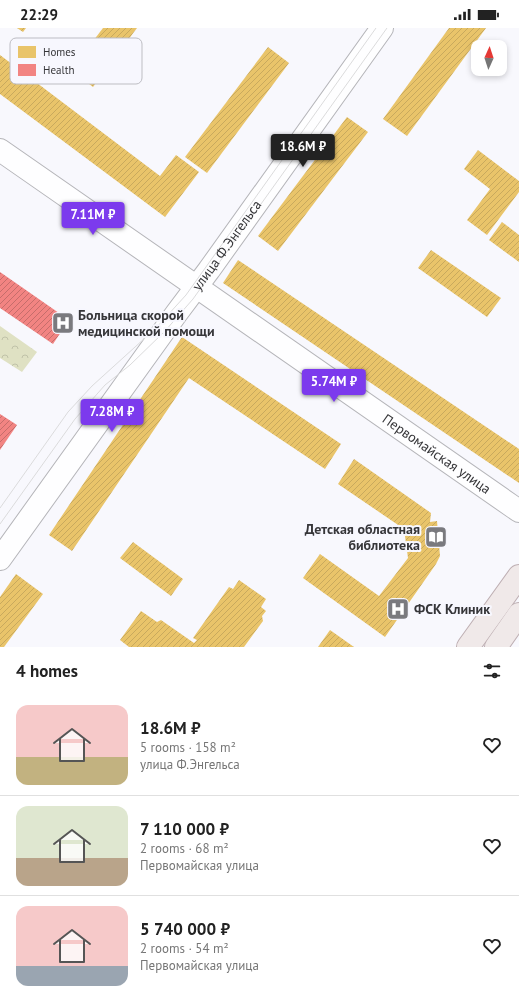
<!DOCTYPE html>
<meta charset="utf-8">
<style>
body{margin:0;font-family:"PT Sans",sans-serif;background:#f2f2f2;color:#222;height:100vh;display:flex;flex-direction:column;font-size:15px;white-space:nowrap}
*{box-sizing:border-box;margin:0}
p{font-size:13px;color:#767676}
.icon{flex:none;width:22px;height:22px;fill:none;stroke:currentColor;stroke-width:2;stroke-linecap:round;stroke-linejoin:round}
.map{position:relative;height:619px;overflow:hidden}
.side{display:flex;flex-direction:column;background:#fff;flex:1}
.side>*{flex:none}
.needle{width:26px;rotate:3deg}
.buttons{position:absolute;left:471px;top:12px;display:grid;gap:8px}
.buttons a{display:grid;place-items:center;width:36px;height:36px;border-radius:8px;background:#fff;box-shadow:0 2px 6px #0003;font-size:20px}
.price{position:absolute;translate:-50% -34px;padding:0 9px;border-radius:4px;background:#7c3aed;color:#fff;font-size:13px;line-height:26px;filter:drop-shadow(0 1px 2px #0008)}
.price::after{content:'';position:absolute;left:50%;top:24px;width:12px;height:9px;margin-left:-6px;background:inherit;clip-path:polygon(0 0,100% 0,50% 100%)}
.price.active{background:#222;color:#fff}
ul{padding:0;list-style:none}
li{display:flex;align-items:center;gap:12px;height:100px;padding:0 16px}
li+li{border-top:1px solid #e0e0e0}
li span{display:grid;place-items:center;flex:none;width:112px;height:80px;border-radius:12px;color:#555}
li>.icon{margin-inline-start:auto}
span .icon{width:48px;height:48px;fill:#fffc;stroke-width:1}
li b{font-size:17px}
h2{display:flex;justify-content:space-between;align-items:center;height:48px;padding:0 16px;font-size:17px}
.status{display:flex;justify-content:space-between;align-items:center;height:28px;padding:0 20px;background:#fff;direction:ltr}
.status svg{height:11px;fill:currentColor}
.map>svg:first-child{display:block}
</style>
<div class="status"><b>22:29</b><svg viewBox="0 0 49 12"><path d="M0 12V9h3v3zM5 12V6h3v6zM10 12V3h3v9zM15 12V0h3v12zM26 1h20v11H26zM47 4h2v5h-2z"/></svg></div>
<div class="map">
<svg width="519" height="619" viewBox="0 0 519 619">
<defs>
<pattern id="forest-crowns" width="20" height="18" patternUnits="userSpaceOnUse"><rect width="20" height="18" fill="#dfe1c3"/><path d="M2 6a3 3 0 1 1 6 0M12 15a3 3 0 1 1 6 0" fill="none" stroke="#c0c2a8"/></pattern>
<pattern id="homes-hatch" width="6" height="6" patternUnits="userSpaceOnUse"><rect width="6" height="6" fill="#e9c46a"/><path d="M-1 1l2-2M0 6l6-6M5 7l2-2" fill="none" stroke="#c8a95d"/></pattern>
<pattern id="health-hatch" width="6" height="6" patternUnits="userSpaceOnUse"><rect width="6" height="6" fill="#f28482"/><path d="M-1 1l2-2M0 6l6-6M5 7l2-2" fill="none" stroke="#c56d6b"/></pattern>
</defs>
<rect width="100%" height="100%" fill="#f8f8fd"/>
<path fill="url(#forest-crowns)" d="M0 298 37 324 22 344 0 330Z"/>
<g fill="url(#homes-hatch)">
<path d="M17 0H26L23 4Z"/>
<path d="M103 0H137L93 59 71 42Z"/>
<path d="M449 0H486L407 108 383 91Z"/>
<path d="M268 19 289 35 207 145 185 129Z"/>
<path d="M0 27 160 148 176 127 199 144 165 189 0 66Z"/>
<path d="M347 89 368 104 278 223 258 208Z"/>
<path d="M478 122 519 153V164L487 207 467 192 490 161 464 141Z"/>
<path d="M502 194 519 207V234L489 212Z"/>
<path d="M431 222 501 270 487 289 418 240Z"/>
<path d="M238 232 519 421V455L223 255Z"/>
<path d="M182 309 341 416 325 441 189 350 72 523 49 507Z"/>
<path d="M354 431 431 485 430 494 437 493 440 528 436 536 385 609 303 550 320 526 379 568 408 530 404 501 338 456Z"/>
<path d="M133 514 183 551 171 568 120 530Z"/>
<path d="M16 546 43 566 4 619H0V569Z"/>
<path d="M239 552 266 571 261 579 266 583 262 588 263 593 244 619H129L120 612 141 583 157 594 161 592 194 615 197 612 193 610 229 559 233 561Z"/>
<path d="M330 602 354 619H318Z"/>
</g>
<g fill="url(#health-hatch)">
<path d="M0 244 69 292 53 316 0 280Z"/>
<path d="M0 386 17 397 0 422Z"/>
</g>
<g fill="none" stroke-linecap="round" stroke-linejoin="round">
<g stroke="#b5b5b9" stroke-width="24">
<g id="secondary">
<path id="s1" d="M0 122 519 483"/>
<path id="s2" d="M0 531 176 286 209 242 382 0"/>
</g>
</g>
<g stroke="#beafb3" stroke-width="24">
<g id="primary">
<path d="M468 619 519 548"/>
<path d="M496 619 519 586"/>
</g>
</g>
<use href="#secondary" stroke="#fefeff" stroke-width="22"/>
<use href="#primary" stroke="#f0e9e9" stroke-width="22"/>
<g stroke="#dbdbdc" stroke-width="1">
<path d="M0 480 68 384 92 358 156 300 186 267 376 0"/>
<path d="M0 496 75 391 105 357 130 337 165 303 193 271 387 0"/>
</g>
</g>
<defs>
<g id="hospital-square" transform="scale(1.15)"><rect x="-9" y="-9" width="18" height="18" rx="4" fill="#7a7a7e" stroke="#f7f7fe"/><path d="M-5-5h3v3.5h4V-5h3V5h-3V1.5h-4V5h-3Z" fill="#fff"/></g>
<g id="library-square" transform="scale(1.15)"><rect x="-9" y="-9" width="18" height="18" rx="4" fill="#7a7a7e" stroke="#f7f7fe"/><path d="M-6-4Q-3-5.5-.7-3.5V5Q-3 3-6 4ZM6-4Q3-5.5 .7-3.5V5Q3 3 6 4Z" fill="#fff"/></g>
</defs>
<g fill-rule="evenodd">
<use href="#hospital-square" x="63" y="295"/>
<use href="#library-square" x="436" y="509"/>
<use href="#hospital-square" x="398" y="581"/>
</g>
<g text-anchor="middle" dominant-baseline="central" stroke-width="4" stroke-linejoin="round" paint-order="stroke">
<g font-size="14" fill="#363639" stroke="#f7f7fe">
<text stroke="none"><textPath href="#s2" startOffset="387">улица Ф.Энгельса</textPath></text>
<text stroke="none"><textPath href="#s1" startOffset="532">Первомайская улица</textPath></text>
</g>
<g font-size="14" font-weight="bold" fill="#363639" stroke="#f7f7fe" text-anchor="start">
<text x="78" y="287">Больница скорой<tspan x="78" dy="16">медицинской помощи</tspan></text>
<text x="420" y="501" text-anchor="end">Детская областная<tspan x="420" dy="16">библиотека</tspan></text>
<text x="414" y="581">ФСК Клиник</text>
</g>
</g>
<rect x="10" y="10" width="132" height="46" rx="6" fill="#f7f7fe" stroke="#bdbdc3" stroke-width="1"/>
<rect x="18" y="18" width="18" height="12" fill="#e9c46a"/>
<rect x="18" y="36" width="18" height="12" fill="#f28482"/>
<g font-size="11" fill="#363639">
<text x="43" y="28">Homes</text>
<text x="43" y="46">Health</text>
</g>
</svg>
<div class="buttons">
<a><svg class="needle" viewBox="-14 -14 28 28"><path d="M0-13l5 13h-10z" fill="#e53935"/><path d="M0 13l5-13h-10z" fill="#767676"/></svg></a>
</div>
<b class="price active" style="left:303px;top:140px">18.6M ₽</b>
<b class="price" style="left:93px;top:208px">7.11M ₽</b>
<b class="price" style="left:334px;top:375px">5.74M ₽</b>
<b class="price" style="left:112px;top:405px">7.28M ₽</b>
</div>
<section class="side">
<h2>4 homes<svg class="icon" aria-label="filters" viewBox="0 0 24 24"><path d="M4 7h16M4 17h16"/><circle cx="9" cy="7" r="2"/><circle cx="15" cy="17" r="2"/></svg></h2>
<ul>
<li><span style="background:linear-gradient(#f6c9c9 65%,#c2b280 0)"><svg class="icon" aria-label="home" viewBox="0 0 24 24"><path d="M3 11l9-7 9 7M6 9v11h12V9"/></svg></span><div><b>18.6M ₽</b><p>5 rooms · 158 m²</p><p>улица Ф.Энгельса</p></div><svg class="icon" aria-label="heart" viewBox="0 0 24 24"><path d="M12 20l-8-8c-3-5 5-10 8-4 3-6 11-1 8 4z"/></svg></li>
<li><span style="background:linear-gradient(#dfe7d0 65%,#b9a48a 0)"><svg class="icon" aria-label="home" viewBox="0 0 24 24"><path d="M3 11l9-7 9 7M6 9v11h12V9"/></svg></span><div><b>7 110 000 ₽</b><p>2 rooms · 68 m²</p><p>Первомайская улица</p></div><svg class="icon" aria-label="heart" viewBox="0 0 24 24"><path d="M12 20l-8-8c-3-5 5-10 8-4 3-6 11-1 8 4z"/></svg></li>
<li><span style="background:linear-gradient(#f6c9c9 75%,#9aa5b1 0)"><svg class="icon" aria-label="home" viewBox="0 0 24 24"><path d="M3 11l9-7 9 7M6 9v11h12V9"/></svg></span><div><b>5 740 000 ₽</b><p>2 rooms · 54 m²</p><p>Первомайская улица</p></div><svg class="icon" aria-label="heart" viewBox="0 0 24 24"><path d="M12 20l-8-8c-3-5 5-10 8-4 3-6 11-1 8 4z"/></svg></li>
</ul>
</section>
